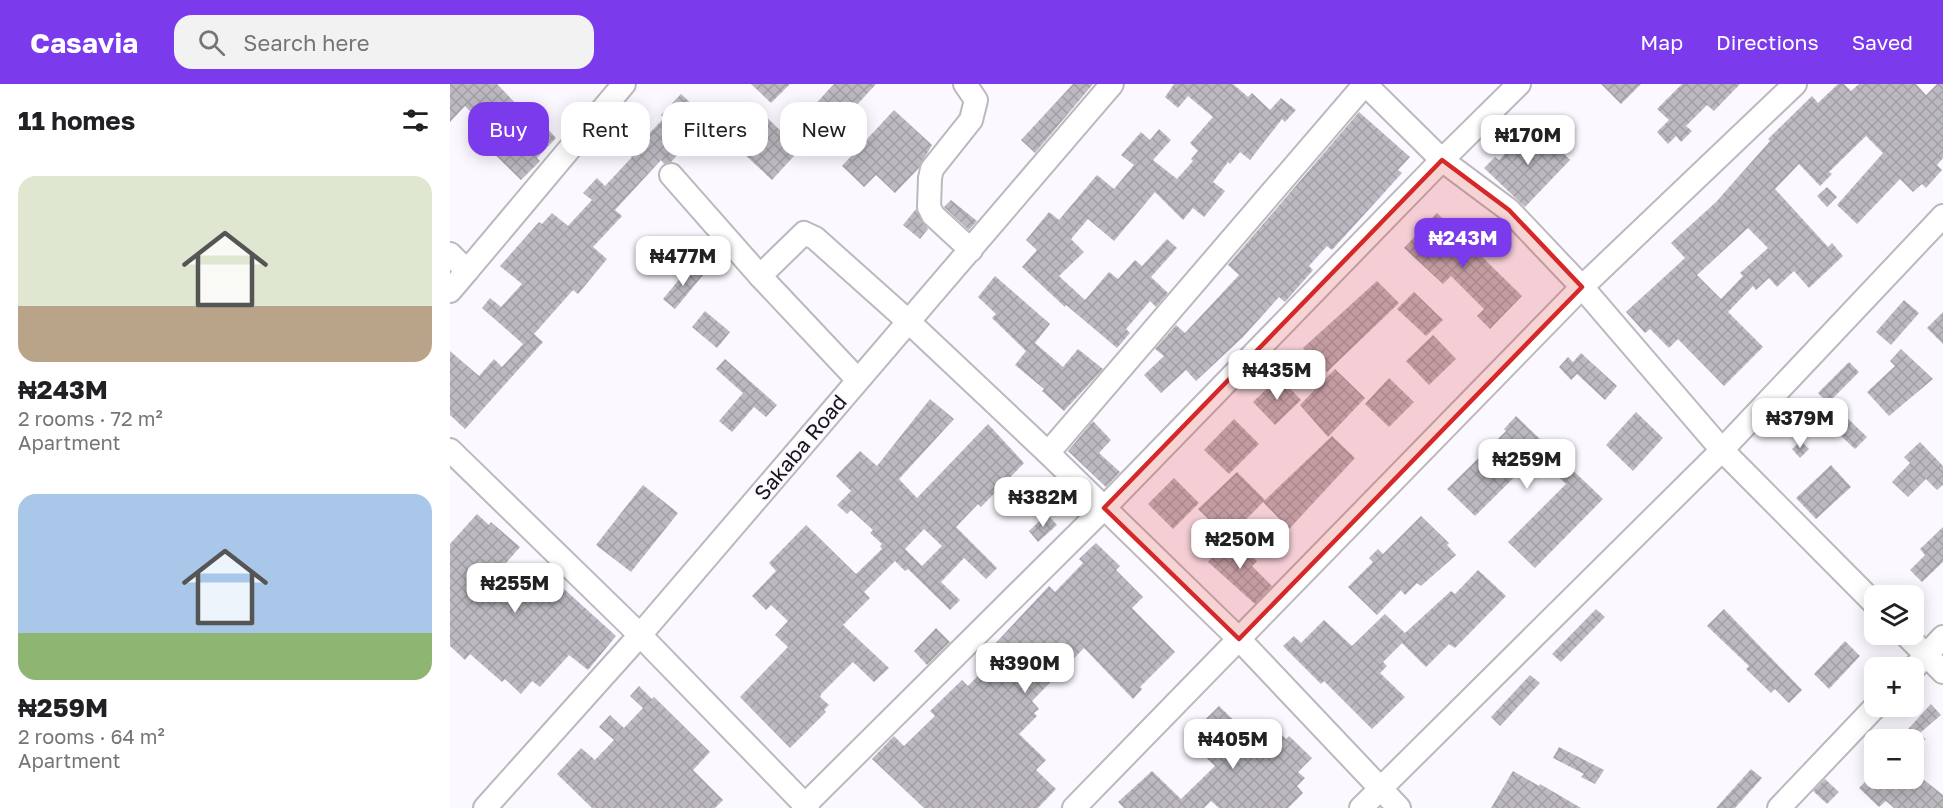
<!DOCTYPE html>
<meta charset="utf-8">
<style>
body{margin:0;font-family:"Golos Text",sans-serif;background:#f2f2f2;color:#202124;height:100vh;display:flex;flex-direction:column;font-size:22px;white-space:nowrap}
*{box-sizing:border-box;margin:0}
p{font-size:20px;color:#757577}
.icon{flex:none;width:33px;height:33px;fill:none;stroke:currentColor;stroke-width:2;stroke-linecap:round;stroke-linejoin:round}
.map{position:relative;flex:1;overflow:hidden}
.side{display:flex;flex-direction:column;background:#fff;width:450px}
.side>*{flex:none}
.top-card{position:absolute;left:18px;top:18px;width:570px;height:54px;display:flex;gap:12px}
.controls{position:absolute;left:1414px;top:501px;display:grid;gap:12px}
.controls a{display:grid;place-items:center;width:60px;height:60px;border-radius:12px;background:#fff;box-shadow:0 3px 15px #0003;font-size:30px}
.price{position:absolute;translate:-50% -51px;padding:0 14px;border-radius:12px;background:#fff;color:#222;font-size:20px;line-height:39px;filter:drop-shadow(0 2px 3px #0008)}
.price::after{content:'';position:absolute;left:50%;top:36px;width:18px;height:14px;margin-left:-9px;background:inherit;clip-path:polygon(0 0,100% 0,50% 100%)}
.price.selected{background:#7c3aed;color:#fff}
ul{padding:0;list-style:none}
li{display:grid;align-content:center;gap:12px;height:318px;padding:0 18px}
li span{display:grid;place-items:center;height:186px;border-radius:18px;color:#555}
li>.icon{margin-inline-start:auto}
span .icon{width:108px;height:108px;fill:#fffc;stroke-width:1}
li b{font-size:26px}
h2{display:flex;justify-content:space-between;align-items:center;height:72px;padding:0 18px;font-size:26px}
.pill{padding:0 21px;border-radius:18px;background:#fff;box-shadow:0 3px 15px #0003;font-size:21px;line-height:54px}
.pill.selected{background:#7c3aed;color:#fff}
header{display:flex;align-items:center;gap:36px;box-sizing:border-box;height:84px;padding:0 30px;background:#7c3aed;color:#fff}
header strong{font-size:28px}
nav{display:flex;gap:33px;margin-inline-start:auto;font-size:21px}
.search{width:420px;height:54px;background:#f2f2f2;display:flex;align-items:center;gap:15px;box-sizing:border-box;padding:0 21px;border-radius:18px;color:#757577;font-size:22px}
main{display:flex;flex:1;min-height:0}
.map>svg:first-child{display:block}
</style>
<header>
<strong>Casavia</strong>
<div class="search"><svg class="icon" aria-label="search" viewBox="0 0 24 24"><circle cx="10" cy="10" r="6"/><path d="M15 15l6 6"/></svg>Search here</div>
<nav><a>Map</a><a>Directions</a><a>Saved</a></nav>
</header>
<main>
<section class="side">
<h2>11 homes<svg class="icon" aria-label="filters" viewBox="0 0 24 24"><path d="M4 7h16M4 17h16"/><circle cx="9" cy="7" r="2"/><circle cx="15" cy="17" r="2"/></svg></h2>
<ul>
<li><span style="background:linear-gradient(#dfe7d0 70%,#b9a48a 0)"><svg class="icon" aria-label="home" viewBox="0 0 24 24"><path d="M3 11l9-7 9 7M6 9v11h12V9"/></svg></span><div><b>₦243M</b><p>2 rooms · 72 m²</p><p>Apartment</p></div></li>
<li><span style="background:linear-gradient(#a9c7e8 75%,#8fb573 0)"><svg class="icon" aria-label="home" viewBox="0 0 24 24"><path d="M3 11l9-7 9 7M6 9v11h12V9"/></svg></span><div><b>₦259M</b><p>2 rooms · 64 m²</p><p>Apartment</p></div></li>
</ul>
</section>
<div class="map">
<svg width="1493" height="724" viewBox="0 0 1493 724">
<defs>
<pattern id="building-cross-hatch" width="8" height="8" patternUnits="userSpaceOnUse" patternTransform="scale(1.5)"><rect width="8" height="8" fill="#bdb9c0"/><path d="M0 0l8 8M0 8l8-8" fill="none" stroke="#a29ea4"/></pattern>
</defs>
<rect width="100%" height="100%" fill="#fcf8ff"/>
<g fill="url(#building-cross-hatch)" fill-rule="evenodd">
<path d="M0 0H47L75 29 80 25 106 54 87 74 90 77 71 96 39 65 45 59 40 53 43 50 15 22 0 38Z"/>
<path d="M301 0H340L321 19Z"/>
<path d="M384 0H426L374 57 365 49 322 96 279 56 308 25 336 52Z"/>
<path d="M623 0H643L585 69 571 56Z"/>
<path d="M724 0H783L798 13 802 9 820 26 831 14 846 26 835 38 832 35 800 76 790 68 780 80 778 78 763 98 775 107 754 133 743 124 733 136 705 108 664 157 638 135 621 155 634 168 609 192 635 216 659 188 668 195 685 176 692 182 717 155 727 164 701 193 718 209 706 223 700 217 676 245 680 249 667 264 616 221 615 223 572 183 587 166 576 156 599 128 609 136 647 91 664 105 684 81 671 71 691 48 700 56 709 45 721 56 703 76 727 95 743 77 741 75 748 67 740 59 763 33 738 12 728 24 715 13Z"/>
<path d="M1151 0H1191L1171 20Z"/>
<path d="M1232 0H1290L1264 27 1257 21 1236 42 1242 47 1231 58 1226 52 1218 60 1207 48 1219 36 1207 25Z"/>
<path d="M1388 0H1394L1401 7 1409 0H1466L1476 11 1487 0H1493V74L1487 81 1492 86 1476 104 1472 100 1463 108 1450 95 1407 140 1387 121 1433 69 1416 52 1379 88 1382 90 1370 102 1349 80 1325 105 1378 163 1382 159 1393 172 1359 204 1344 187 1327 203 1319 194 1306 206 1303 202 1278 228 1313 263 1274 302 1228 255 1219 264 1200 245 1195 249 1176 228 1235 174 1221 159 1266 118 1320 57 1318 55 1362 12 1368 19ZM1298 144 1318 164 1290 189 1293 192 1271 215 1247 191Z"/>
<path d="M231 10 264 41 244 62 239 58 221 78 214 80 211 76 165 126 172 132 143 163 157 175 128 210 123 206 84 250 93 258 15 345 0 331V267L29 292 44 275 52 283 73 260 32 224 40 214 51 223 72 200 50 182 89 138 92 140 102 129 118 142 142 116 133 109 147 94 155 102 182 73 173 64 187 48 194 55 214 34 211 31Z"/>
<path d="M444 26 482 61 468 85 445 109 426 91 414 103 392 82Z"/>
<path d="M909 28 960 73 948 86 952 89 882 166 877 162 859 182 863 186 835 218 829 213 793 253 746 297 736 286 711 309 694 291 714 272 705 265 726 241 735 249 789 191 778 181Z"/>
<path d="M1084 41 1120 76 1075 123 1034 84 1045 73 1049 76Z"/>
<path d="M1377 103 1387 113 1377 123 1367 112Z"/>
<path d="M501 116 527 137 519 146 494 123Z"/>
<path d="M466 125 478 145 470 155 453 141Z"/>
<path d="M987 129 1072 212 1040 245 1027 232 1034 225 1001 192 993 200 954 164Z"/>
<path d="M241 181 253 191 225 225 213 215Z"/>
<path d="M545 192 600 240 585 259 613 283 628 265 653 285 614 327 592 307 594 305 565 281 576 267 542 234 546 230 528 213Z"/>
<path d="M927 197 949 219 877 288 853 264Z"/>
<path d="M964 208 993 236 976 252 947 225Z"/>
<path d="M1454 216 1469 229 1441 261 1426 248Z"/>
<path d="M255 227 280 248 267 264 242 243Z"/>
<path d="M1493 228V260L1477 244Z"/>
<path d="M983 251 1006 275 979 301 956 277Z"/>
<path d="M1451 265 1483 295 1439 332 1417 308 1445 282 1440 277Z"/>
<path d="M1131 269 1167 302 1155 316 1127 290 1121 296 1109 283 1118 273 1123 278Z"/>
<path d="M275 275 327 321 316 333 304 323 282 348 269 337 293 309 266 285Z"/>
<path d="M1399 278 1409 288 1378 319 1368 309Z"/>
<path d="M885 285 915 314 878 353 850 321Z"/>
<path d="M829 293 851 316 825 341 803 318Z"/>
<path d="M939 294 964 318 939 343 915 320Z"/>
<path d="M480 315 504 335 449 395 467 414 538 340 574 379 531 423 528 420 506 443 547 484 536 495 514 474 491 498 510 516 500 526 458 485 455 487 445 477 414 508 420 514 393 541 439 584 424 598 403 578 371 610 370 613 379 621 374 626 376 628 340 664 290 613 338 563 325 551 338 537 321 521 316 526 302 512 326 487 319 479 356 441 406 490 432 465 430 462 432 460 420 449 423 446 401 426 397 430 387 421 401 407 386 392 410 367 427 382ZM474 445 492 462 472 482 455 465Z"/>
<path d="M1390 327 1417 353 1405 365 1378 340Z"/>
<path d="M1186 328 1213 354 1183 387 1156 361Z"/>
<path d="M1066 332 1153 415 1085 484 1058 458 1116 400 1086 372 1025 432 997 405 1056 347 1054 345Z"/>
<path d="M784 335 809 360 779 390 754 366Z"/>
<path d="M643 337 661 356 649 369 670 388 656 403 618 367Z"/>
<path d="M882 352 905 374 839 445 813 418Z"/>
<path d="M1351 357 1359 365 1350 374 1342 365Z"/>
<path d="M1470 358 1493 382V401L1487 406 1476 395 1458 413 1442 398 1460 379 1454 373Z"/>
<path d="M1381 381 1401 403 1366 435 1346 414Z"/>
<path d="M787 388 815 416 778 454 748 425Z"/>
<path d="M724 394 749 419 723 445 698 420Z"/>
<path d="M193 401 228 429 181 488 146 461Z"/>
<path d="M27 430 39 441 41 438 70 463 44 493 67 513 92 485 166 552 138 586 119 571 90 603 82 597 71 610 55 595 52 598 20 570 15 576 0 562V460Z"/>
<path d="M597 430 607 441 588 458 579 447Z"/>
<path d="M971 432 999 459 997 461 1006 471 971 502 967 499 955 511 951 506 927 531 898 503 923 478 919 474 928 465 933 470Z"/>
<path d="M1493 443V478L1472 498 1460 486 1475 471 1470 465Z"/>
<path d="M782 453 807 477 802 482 822 502 805 520 758 478Z"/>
<path d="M646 459 670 482 666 486 693 513 682 524 725 568 690 603 692 605 683 615 634 564 582 617 589 625 584 629 587 632 569 650 596 676 586 686 606 705 588 724H474L422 675 444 652 454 662 485 632 480 627 512 596 518 602 548 571 541 564 599 502 605 508 633 479 629 475Z"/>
<path d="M1028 486 1056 512 1005 564 999 560 976 583 952 559 933 578 937 582 930 589 955 613 922 645 874 597 871 600 833 562 844 552 851 559 874 536 902 562 935 530 955 549 1001 507 1005 510Z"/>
<path d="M1146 525 1155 533 1111 578 1102 570Z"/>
<path d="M1274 525 1352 606 1339 619 1325 605 1321 609 1296 585 1299 582 1257 542Z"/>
<path d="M486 544 500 558 477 581 464 567Z"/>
<path d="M1395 557 1410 572 1379 605 1364 590Z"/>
<path d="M1080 591 1090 599 1050 642 1041 633Z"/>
<path d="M189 602 202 615 204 613 260 668 243 686 273 716 265 724H142L107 690 131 664 145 676 164 656 149 643 160 631 174 644 193 624 180 612Z"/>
<path d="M1481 620 1491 631 1470 649 1476 656H1448Z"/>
<path d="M769 622 799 651 815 635 836 655 839 652 862 674 848 688 855 694 847 702 853 709 838 724H769L761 717 754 724H674L668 718 702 687 731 715 765 682 736 654Z"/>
<path d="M1109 663 1154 686 1145 700 1131 693 1134 690 1103 674Z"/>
<path d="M1301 685 1312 694 1285 724H1266Z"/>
<path d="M1063 687 1089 702 1090 700 1131 724H1041Z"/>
<path d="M1464 688 1493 711V724H1444L1436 717 1429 723 1409 704 1419 694H1464Z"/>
<path d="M1375 695 1389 708 1377 720 1363 707Z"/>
</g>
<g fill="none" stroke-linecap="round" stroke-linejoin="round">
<g stroke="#bcb8be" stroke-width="26">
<g id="minor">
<path d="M515 0 526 16 521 36 482 85 480 94 479 123 483 131 521 166"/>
<path d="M915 0 992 76 1059 126 1132 203 1272 366 1425 520"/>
<path d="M221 91 310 192 354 149 365 154 459 238 598 369 789 555 949 724"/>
<path d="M0 170 17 187 0 207"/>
<path d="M17 187 174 0"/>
<path d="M310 192 407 295"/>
<path d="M0 366 190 551 358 724"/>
<path d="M598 369 915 0"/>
<path d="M1455 550 1493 588"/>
<path d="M1464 584 1493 553"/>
<path d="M355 721 654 424 992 76 1069 0"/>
<path d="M35 724 190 551 662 0"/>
<path d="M624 724 1132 203 1345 0"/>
<path d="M911 724 1272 366 1493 132"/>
<path d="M1329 724 1426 622"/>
</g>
</g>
<use href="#minor" stroke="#fff" stroke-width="22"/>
</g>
<path fill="#d62828" fill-opacity="0.2" stroke="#d62828" stroke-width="4.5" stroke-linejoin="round" d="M992 76 1059 126 1132 203 789 555 654 424Z"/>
<g text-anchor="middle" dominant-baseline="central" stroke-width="4.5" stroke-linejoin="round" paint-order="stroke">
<g font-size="21" fill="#151416" stroke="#fcf8ff">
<text transform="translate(350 363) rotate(-50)">Sakaba Road</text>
</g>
</g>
</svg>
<div class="controls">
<a><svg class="icon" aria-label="layers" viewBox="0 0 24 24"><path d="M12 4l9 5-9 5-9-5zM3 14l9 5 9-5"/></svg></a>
<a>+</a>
<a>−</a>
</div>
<b class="price" style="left:1078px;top:82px">₦170M</b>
<b class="price selected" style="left:1013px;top:185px">₦243M</b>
<b class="price" style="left:233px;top:203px">₦477M</b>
<b class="price" style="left:827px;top:317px">₦435M</b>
<b class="price" style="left:1350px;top:365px">₦379M</b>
<b class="price" style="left:1077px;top:406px">₦259M</b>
<b class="price" style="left:593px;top:444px">₦382M</b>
<b class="price" style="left:790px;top:486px">₦250M</b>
<b class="price" style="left:65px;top:530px">₦255M</b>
<b class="price" style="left:575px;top:610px">₦390M</b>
<b class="price" style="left:783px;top:686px">₦405M</b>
<div class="top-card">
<a class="pill selected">Buy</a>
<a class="pill">Rent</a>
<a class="pill">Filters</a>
<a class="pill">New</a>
</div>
</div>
</main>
